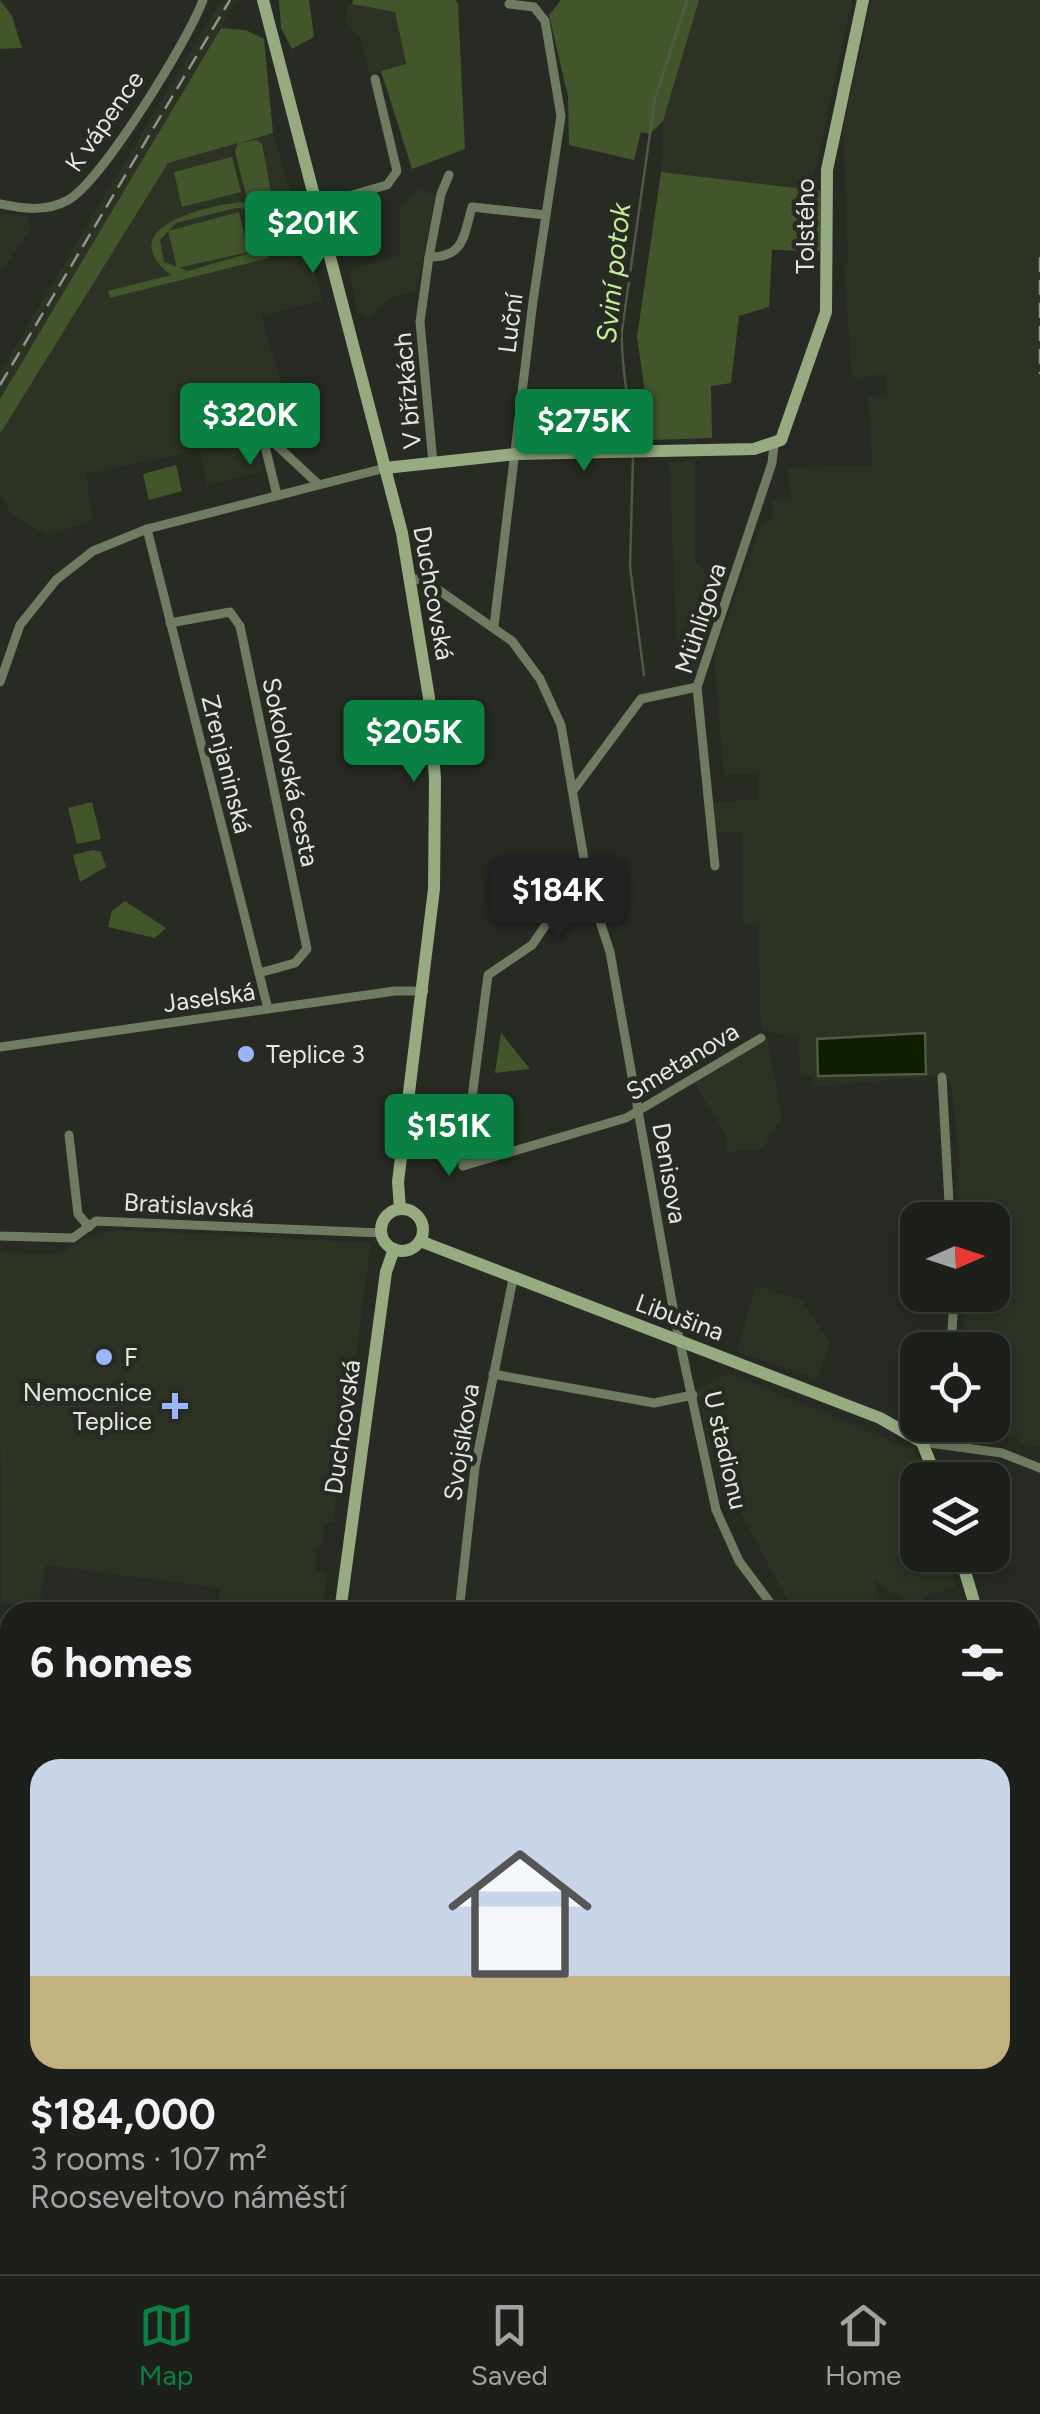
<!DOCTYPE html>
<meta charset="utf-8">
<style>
body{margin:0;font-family:Figtree,sans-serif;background:#252823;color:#f1f3f6;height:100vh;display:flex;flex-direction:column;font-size:38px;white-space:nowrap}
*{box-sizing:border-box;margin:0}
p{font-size:32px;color:#a0a3a2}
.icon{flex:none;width:55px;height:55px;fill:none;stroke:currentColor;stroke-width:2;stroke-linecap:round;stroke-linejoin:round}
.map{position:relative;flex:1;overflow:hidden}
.details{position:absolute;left:0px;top:1602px;width:1040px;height:672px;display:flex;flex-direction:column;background:#1d201a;border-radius:30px 30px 0 0;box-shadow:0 5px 15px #0003,0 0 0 2px #3b3e39}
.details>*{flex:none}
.needle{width:65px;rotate:87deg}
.buttons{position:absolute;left:900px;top:1202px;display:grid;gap:20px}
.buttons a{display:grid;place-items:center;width:110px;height:110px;border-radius:20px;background:#1d201a;box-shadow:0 5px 15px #0003,0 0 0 2px #3b3e39;font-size:50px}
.price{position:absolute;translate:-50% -85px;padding:0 22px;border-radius:10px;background:#0b8043;color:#fff;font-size:32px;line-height:65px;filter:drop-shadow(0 2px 5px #0008)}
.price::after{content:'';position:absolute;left:50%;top:60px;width:30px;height:22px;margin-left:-15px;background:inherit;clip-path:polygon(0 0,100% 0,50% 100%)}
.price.selected{background:#222;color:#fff}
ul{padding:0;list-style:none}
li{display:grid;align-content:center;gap:20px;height:530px;padding:0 30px}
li+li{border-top:2px solid #3b3e39}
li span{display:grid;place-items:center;height:310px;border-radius:30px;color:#555}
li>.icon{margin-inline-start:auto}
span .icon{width:180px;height:180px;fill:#fffc;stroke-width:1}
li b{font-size:42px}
h2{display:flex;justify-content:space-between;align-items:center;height:120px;padding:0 30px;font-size:42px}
.menu{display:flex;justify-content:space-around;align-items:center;height:140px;border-top:2px solid #3b3e39;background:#1d201a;font-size:28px;color:#a0a3a2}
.menu a{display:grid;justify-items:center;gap:5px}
.menu .selected{color:#0b8043}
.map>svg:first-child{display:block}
</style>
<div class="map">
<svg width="1040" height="2274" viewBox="0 0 1040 2274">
<rect width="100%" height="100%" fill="#272b23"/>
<g fill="#2c3324">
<path d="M221 0H237L0 399V372Z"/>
<path d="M699 0H852L811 190 661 172 663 118Z"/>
<path d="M871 0H1040V1446L1020 1444 1016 1436H1005L1002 1442 957 1435 949 1425H992V1350H964L963 1295H992V1220H959L956 1169 960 1168 951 1082 946 1076H929L812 1087 811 1076H801L798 1039 761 1030 758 927 743 923 742 832 712 833 711 803 759 799 758 773 724 775 714 654 761 525 773 518V499H790L788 468 872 465 868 397 887 396 885 374 852 378 844 266 848 262 843 130Z"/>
<path d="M350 4 395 11 406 65 369 74 361 39 344 19Z"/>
<path d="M273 133 323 300 261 315 290 414 266 438 253 436 263 471 207 485 199 450 86 474 93 520 48 536 11 514 0 493V434L168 163Z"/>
<path d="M416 190 436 195 416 291 390 298 370 317 357 311 349 270 400 256V207Z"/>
<path d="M6 213 28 217 31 229 0 273V215Z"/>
<path d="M695 461V561L710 578 724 574 725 579 696 674 678 676 669 462Z"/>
<path d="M767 1037 782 1118 762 1149 726 1152 727 1137 693 1081Z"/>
<path d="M119 1230 371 1243 345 1439 340 1440 334 1522H325L322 1546H317L315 1570 327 1572 322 1612H218L219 1588 46 1565 39 1607 1 1603 0 1252 59 1254 86 1238Z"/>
<path d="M755 1286 801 1299 830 1343 817 1379 737 1352Z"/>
<path d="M730 1374 913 1450 927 1480H918V1555H948L956 1586 929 1595 914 1607 874 1580 884 1609 878 1612H794L709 1454 697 1388Z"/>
</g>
<g fill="#42552b" fill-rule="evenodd">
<path d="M0 0 12 16 22 48 0 49Z"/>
<path d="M279 0H309L314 37 292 49 281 28Z"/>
<path d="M353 0H455L458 4 465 149 412 169 381 71 406 64 395 12 352 4Z"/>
<path d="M561 0H699L663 121 650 134 641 132 634 160 569 145 568 96 549 15Z"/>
<path d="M221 28 246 30 264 39 273 133 240 143 256 140 262 144 271 192 252 198 246 195 235 151 238 143 168 163 0 434V399Z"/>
<path d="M232 157 241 192 182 207 174 172Z"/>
<path d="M661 172 820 191V251L772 250 769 307 739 316 731 383 711 386 712 438 652 440 637 337Z"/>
<path d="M242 202C268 208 277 228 265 251L269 258 110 298 108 291 171 275C110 228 208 205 242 202ZM236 208C262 208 273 230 257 251L188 271 164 262 160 240 176 223Z"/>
<path d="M239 212 249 252 177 268 168 231Z"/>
<path d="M176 465 182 491 149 500 143 474Z"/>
<path d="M92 802 101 839 77 844 68 808Z"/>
<path d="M93 850 101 852 106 867 80 882 73 855Z"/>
<path d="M125 901 166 928 155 938 108 927 112 911Z"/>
<path d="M501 1033 530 1069 495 1073Z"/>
</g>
<path fill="#0f1d00" stroke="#4f5a44" stroke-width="2.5" d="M925 1033 926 1074 818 1076 817 1039Z"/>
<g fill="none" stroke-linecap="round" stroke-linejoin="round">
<g stroke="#4f5a44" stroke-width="2.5">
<path d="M632 445C631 406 620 368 622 330L655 98 687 0"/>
<path d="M633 458 630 567 644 675"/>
</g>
<g stroke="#6f7c61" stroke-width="9">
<path d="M0 204C23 209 47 212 68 200 102 181 189 39 203 0"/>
<path d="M317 205 387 185 397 171 375 79"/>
<path d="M429 257 441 194 449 175"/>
<path d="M239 429 255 425 318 484"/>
<path d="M262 434 277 495"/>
<path d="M433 463 420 322 429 257C464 258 464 235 472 207L546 215"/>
<path d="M147 529 268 1009"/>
<path d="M412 578 427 582 512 641 540 679 561 725 589 888 610 952 675 1319 716 1510 739 1561 777 1612"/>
<path d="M170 623 230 612 240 626 307 949 295 963 259 973"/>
<path d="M494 626 533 301 561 116 545 21 534 7 509 4"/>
<path d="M0 682 20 625 56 580 93 551 147 529 385 468"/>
<path d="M575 788 641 699 697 687"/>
<path d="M715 866 697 687 772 463 774 445"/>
<path d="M585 868 532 945 488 975 463 1166 626 1118 761 1038"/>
<path d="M0 1047 395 991H424"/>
<path d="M942 1077 950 1220"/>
<path d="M69 1135 78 1214 89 1227"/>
<path d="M0 1236 73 1238 96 1221 382 1233"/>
<path d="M951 1350 954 1295"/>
<path d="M493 1374 654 1403 693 1395"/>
<path d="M925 1440 939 1425"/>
<path d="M922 1442 1002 1453 1040 1468"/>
<path d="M459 1612 475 1467 513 1279"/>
<path d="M0 1653 2 1636"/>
<path d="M0 1788 10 1789"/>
<path d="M0 1951 10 1953"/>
<path d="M0 2148 10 2149"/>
<path d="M0 2272 16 2274"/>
<path d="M44 2274 46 2265"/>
<path d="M352 2274 353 2265"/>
<path d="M468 2274 471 2265"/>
<path d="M609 2274 611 2265"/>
</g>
<g stroke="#96ab80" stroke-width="12">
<path d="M263 0 402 533 429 698 435 779 434 889 398 1182 400 1209"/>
<path d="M385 468 516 454 754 449 781 440 826 312 827 170 863 0"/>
<circle cx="402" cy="1230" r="21"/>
<path d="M420 1241 880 1418 922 1442 937 1480"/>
<path d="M960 1555 977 1612"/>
<path d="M340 1612 386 1272 394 1249"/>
<path d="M1030 1806 1040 1914"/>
<path d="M221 2274V2265"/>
</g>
<g stroke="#91958e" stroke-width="2.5" stroke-dasharray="15 8" stroke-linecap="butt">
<path d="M1040 257V374"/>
<path d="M0 385 230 0"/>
</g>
</g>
<g fill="#9ab5fd" stroke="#272b23" stroke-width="4">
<circle cx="246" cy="1054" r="10"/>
<circle cx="104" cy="1357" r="10"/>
<path d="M170 1391h10v10h10v10h-10v10h-10v-10h-10v-10h10z"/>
</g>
<g text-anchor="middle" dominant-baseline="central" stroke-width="9" stroke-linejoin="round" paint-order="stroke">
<g font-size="25" fill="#e4e7e1" stroke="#272b23">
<text transform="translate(104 121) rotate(-55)">K vápence</text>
<text transform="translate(805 226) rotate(-90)">Tolstého</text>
<text transform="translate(510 323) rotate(-83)">Luční</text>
<text transform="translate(407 391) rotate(-95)">V břízkách</text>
<text transform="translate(434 593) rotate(80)">Duchcovská</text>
<text transform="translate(700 618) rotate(-72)">Mühligova</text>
<text transform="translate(227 764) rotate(76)">Zrenjaninská</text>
<text transform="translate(291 772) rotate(78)">Sokolovská cesta</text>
<text transform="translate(209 997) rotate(-8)">Jaselská</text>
<text transform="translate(682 1061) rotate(-31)">Smetanova</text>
<text transform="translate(670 1173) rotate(80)">Denisova</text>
<text transform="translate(189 1205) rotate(3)">Bratislavská</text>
<text transform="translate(680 1317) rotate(20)">Libušina</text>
<text transform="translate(342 1427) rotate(-82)">Duchcovská</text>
<text transform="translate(461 1442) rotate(-81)">Svojsíkova</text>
<text transform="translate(726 1450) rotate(77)">U stadionu</text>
</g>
<g font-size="25" fill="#e4e7e1" stroke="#272b23" text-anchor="start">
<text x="266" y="1054">Teplice 3</text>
<text x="124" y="1357">F</text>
<text x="152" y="1392" text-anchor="end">Nemocnice<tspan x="152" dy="29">Teplice</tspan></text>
</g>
<g font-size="28" font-style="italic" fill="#c2ed92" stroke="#272b23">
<text transform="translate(613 273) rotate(-84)">Sviní potok</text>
</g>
</g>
</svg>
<div class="buttons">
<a><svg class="needle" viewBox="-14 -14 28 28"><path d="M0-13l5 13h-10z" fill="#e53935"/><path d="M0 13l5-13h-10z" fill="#a0a3a2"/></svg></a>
<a><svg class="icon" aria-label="locate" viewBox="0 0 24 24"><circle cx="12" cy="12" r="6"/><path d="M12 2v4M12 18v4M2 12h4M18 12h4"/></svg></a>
<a><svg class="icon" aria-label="layers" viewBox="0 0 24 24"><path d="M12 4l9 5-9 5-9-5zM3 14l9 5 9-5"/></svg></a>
</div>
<b class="price" style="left:313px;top:276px">$201K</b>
<b class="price" style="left:250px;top:468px">$320K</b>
<b class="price" style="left:584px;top:474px">$275K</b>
<b class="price" style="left:414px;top:785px">$205K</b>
<b class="price selected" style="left:558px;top:943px">$184K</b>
<b class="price" style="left:449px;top:1179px">$151K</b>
<section class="details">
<h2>6 homes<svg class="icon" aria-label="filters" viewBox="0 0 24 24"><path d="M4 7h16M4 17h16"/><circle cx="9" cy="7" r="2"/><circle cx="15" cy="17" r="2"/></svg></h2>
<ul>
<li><span style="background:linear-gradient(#c9d6e8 70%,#c2b280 0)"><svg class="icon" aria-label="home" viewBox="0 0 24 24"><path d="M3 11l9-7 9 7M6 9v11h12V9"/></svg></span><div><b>$184,000</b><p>3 rooms · 107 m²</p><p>Rooseveltovo náměstí</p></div></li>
</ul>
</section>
</div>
<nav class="menu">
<a class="selected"><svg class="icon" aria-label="map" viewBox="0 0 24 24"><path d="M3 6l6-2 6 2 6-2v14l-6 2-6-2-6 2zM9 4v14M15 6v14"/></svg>Map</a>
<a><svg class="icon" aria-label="saved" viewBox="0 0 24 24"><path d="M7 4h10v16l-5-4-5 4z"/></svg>Saved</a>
<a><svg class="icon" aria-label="home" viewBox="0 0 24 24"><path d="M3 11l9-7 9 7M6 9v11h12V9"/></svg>Home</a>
</nav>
